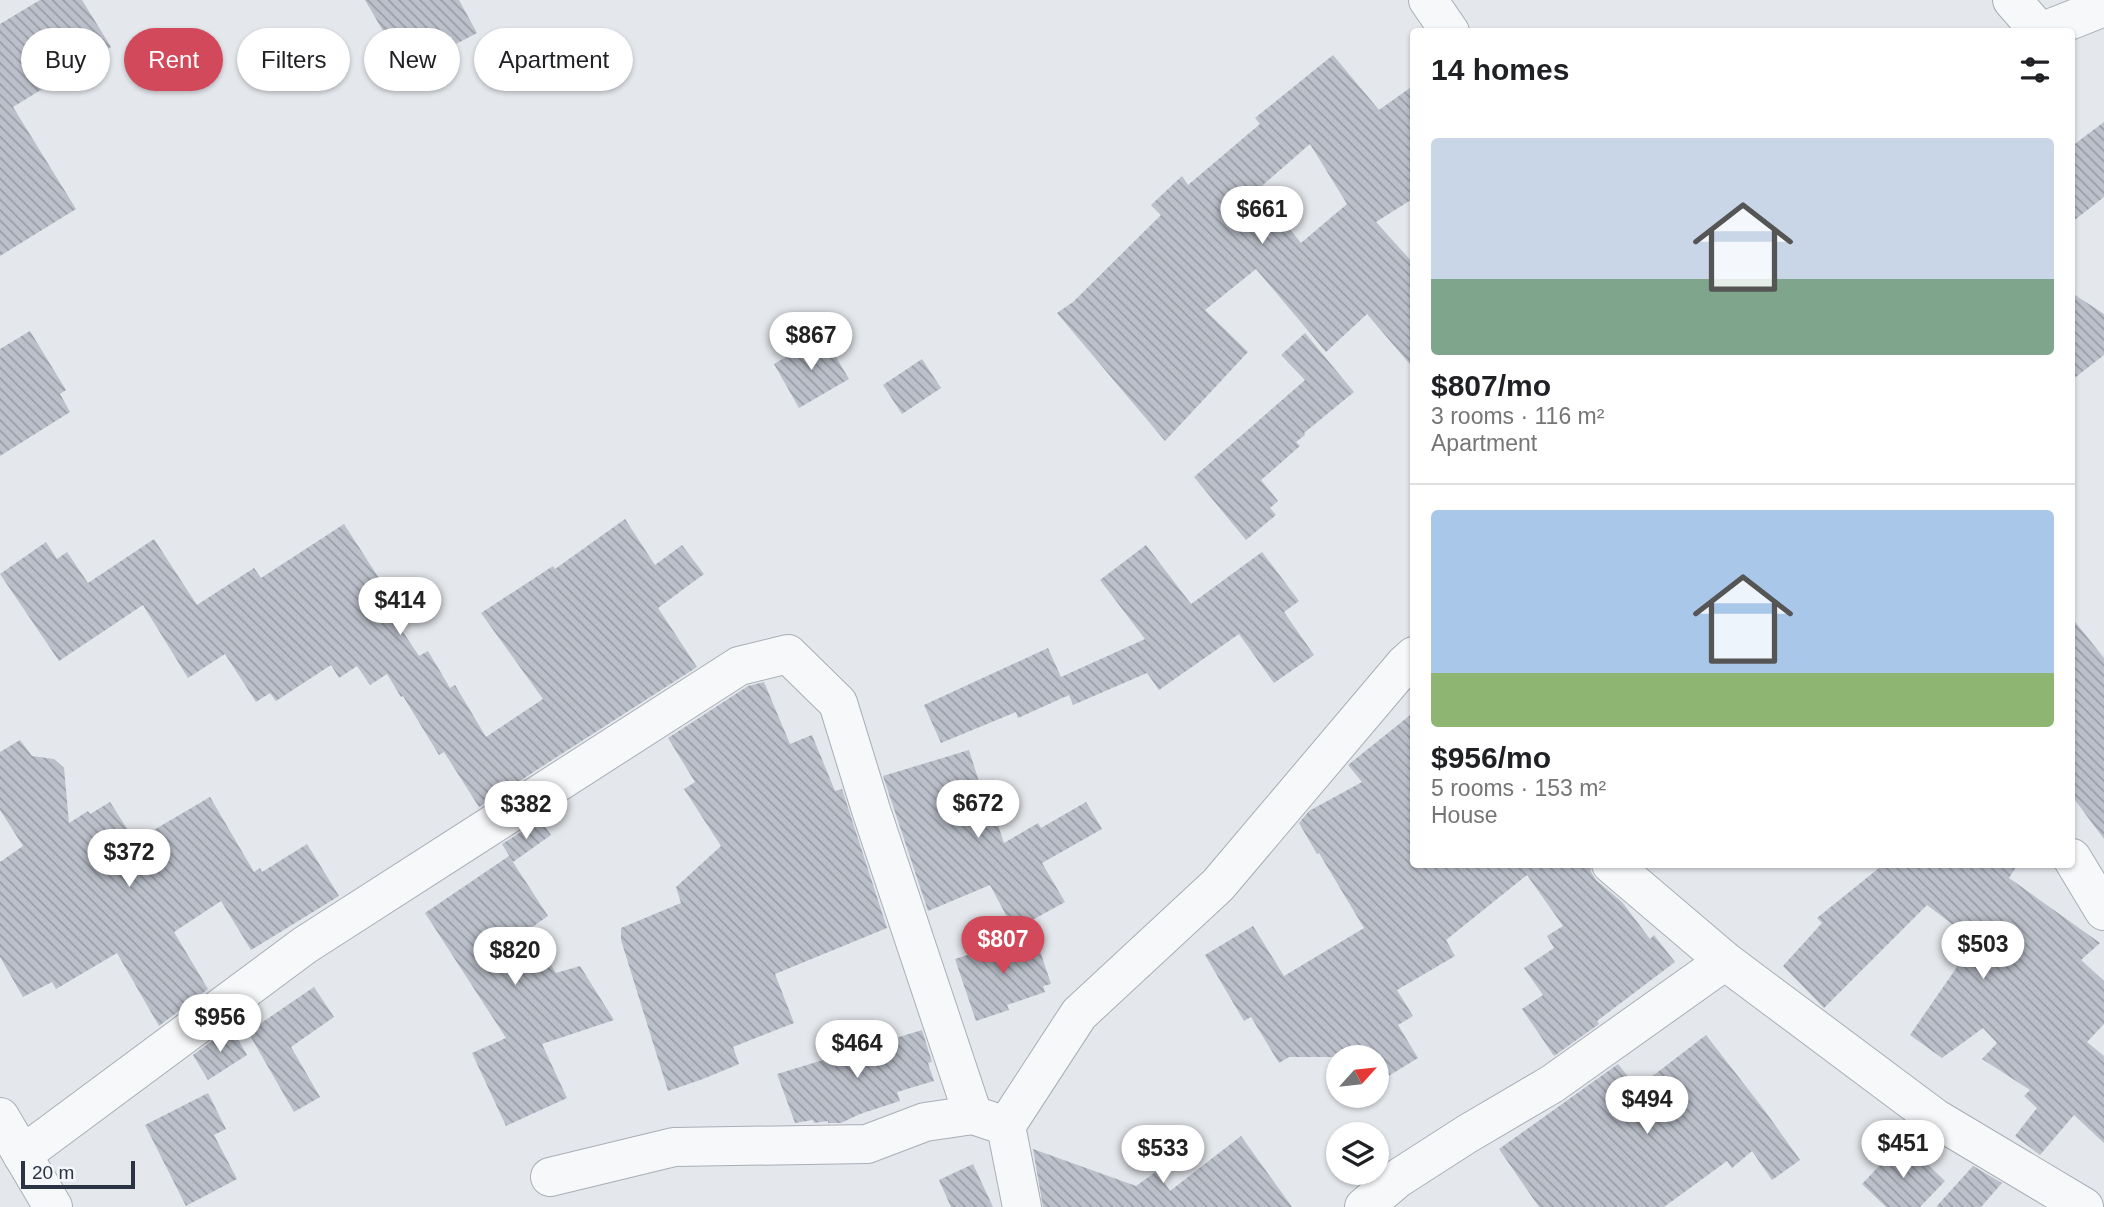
<!DOCTYPE html>
<meta charset="utf-8">
<style>
body{margin:0;font-family:Helvetica,sans-serif;background:#f2f2f2;color:#202124;height:100vh;display:flex;flex-direction:column;font-size:26px;white-space:nowrap}
*{box-sizing:border-box;margin:0}
p{font-size:23px;color:#757577}
.icon{flex:none;width:38px;height:38px;fill:none;stroke:currentColor;stroke-width:2;stroke-linecap:round;stroke-linejoin:round}
.map{position:relative;flex:1;overflow:hidden}
.drawer{position:absolute;left:1410px;top:28px;width:665px;height:840px;display:flex;flex-direction:column;background:#fff;border-radius:7px;box-shadow:0 2px 5px #0004}
.drawer>*{flex:none}
.top-card{position:absolute;left:21px;top:28px;width:665px;height:63px;display:flex;gap:14px}
.needle{width:46px;rotate:63deg}
.fabs{position:absolute;left:1326px;top:1045px;display:grid;gap:14px}
.fabs a{display:grid;place-items:center;width:63px;height:63px;border-radius:50%;background:#fff;box-shadow:0 2px 5px #0004;font-size:35px}
.scale{position:absolute;left:21px;bottom:18px;width:114px;box-sizing:border-box;padding-left:7px;border:4px solid #2b3445;border-top:0;font-size:19px;line-height:24px;white-space:nowrap;color:#2b3445;-webkit-text-stroke:5px #f4f6f9;paint-order:stroke}
.price{position:absolute;translate:-50% -60px;padding:0 16px;border-radius:24px;background:#fff;color:#222;font-size:23px;line-height:46px;filter:drop-shadow(0 2px 4px #0008)}
.price::after{content:'';position:absolute;left:50%;top:42px;width:21px;height:16px;margin-left:-10px;background:inherit;clip-path:polygon(0 0,100% 0,50% 100%)}
.price.active{background:#d1495b;color:#fff}
ul{padding:0;list-style:none}
li{display:grid;align-content:center;gap:14px;height:371px;padding:0 21px}
li+li{border-top:2px solid #e0e0e0}
li span{display:grid;place-items:center;height:217px;border-radius:7px;color:#555}
li>.icon{margin-inline-start:auto}
span .icon{width:126px;height:126px;fill:#fffc;stroke-width:1}
li b{font-size:30px}
h2{display:flex;justify-content:space-between;align-items:center;height:84px;padding:0 21px;font-size:30px}
.pill{padding:0 24px;border-radius:32px;background:#fff;box-shadow:0 2px 5px #0004;font-size:24px;line-height:63px}
.pill.active{background:#d1495b;color:#fff}
.map>svg:first-child{display:block}
</style>
<div class="map">
<svg width="2104" height="1207" viewBox="0 0 2104 1207">
<defs>
<pattern id="building-back-hatch" width="6" height="6" patternUnits="userSpaceOnUse" patternTransform="scale(1.75)"><rect width="6" height="6" fill="#bbc0ca"/><path d="M-1 5l2 2M0 0l6 6M5-1l2 2" fill="none" stroke="#989da6"/></pattern>
</defs>
<rect width="100%" height="100%" fill="#e4e7ec"/>
<g fill="url(#building-back-hatch)" fill-rule="evenodd">
<path d="M40 0H82L111 47 13 107 76 209 0 256V24Z"/>
<path d="M365 0H459L477 33 406 70Z"/>
<path d="M1333 55 1379 110 1414 85V198L1376 222 1414 264V369L1367 314 1326 352 1256 269 1205 310 1248 352 1165 441 1057 313 1073 302 1161 215 1151 205 1182 176 1188 185 1260 124 1255 118ZM1310 144 1347 204 1301 243 1257 190Z"/>
<path d="M2104 122V197L2072 222V146Z"/>
<path d="M2072 293 2104 314V355L2072 380Z"/>
<path d="M30 331 66 390 60 394 70 412 0 456V349Z"/>
<path d="M1305 333 1354 392 1304 433 1305 435 1296 442 1300 446 1261 480 1278 501 1270 508 1276 515 1246 540 1194 477 1305 380 1281 355Z"/>
<path d="M823 335 849 379 799 408 774 364Z"/>
<path d="M922 359 941 388 902 414 883 385Z"/>
<path d="M625 519 655 565 682 545 704 574 658 608 697 667 479 807 444 752 439 755 403 696 401 697 387 674 370 685 357 666 339 678 331 665 276 701 270 693 256 702 225 654 188 678 143 605 59 661 0 574 46 542 57 559 67 552 88 583 154 539 197 605 254 568 261 578 344 524 395 603 387 608 419 656 428 651 450 688 455 685 486 737 543 699 481 613 553 566 555 569Z"/>
<path d="M1146 545 1191 604 1262 552 1299 601 1284 612 1314 655 1274 683 1239 634 1159 690 1147 673 1073 705 1069 695 1018 718 1016 712 941 743 924 705 1048 648 1061 677 1145 639 1100 580Z"/>
<path d="M2072 618 2104 658V839L2072 796Z"/>
<path d="M764 682 790 744 812 735 835 791 842 789 887 928 775 974 794 1023 733 1047 739 1064 703 1079 668 1091 621 940V928L681 903 676 887 721 846 684 789 695 782 668 738 748 686Z"/>
<path d="M1414 712V864H1590L1591 872 1596 880 1622 902 1650 939 1654 935 1675 962 1597 1021 1599 1024 1554 1056 1522 1009 1543 995 1524 968 1554 948 1547 936 1563 926 1527 875 1446 940 1455 956 1397 990 1413 1016 1398 1025 1418 1058 1377 1083V1057H1289L1279 1063 1251 1017 1244 1021 1205 955 1253 926 1284 976 1364 928 1319 853 1317 854 1299 823 1309 811 1362 782 1348 765Z"/>
<path d="M20 740 32 756 54 759 64 768 69 823 88 811 90 814 110 802 135 841 210 797 254 872 260 868 262 872 307 844 339 896 251 950 221 901 174 932 208 989 159 1026 117 953 56 989 52 982 23 997 0 957V862L23 846 0 810V752Z"/>
<path d="M969 750 981 788 985 787 1004 843 1038 823 1041 828 1086 802 1102 829 1042 863 1065 902 1014 930 990 885 928 911 883 776Z"/>
<path d="M540 820 551 835 513 862 502 844Z"/>
<path d="M509 856 548 916 528 930 556 973 580 966 614 1020 542 1044 567 1098 506 1126 472 1053 506 1038 425 913Z"/>
<path d="M1884 864H2018L2009 878 2100 943 2081 960 2104 981V1024L2087 1042 2104 1056V1143L2074 1115 2040 1155 2015 1136 2037 1108 2024 1096 2030 1090 1982 1059 1997 1043 1983 1028 1942 1058 1910 1035 1957 967 1955 966 1973 940 1927 905 1824 1008 1783 966 1822 923 1817 918Z"/>
<path d="M1034 933 1051 984 1043 986 1045 992 1007 1005 1009 1010 976 1021 955 959Z"/>
<path d="M314 987 334 1017 291 1047 320 1097 294 1112 248 1032Z"/>
<path d="M231 1027 247 1055 208 1080 193 1055Z"/>
<path d="M922 1030 932 1062 928 1063 934 1081 897 1092 900 1101 860 1114 841 1123H828V1121L814 1123 813 1120 795 1123 777 1074Z"/>
<path d="M1706 1035 1765 1111 1800 1160 1772 1180 1752 1151 1732 1168 1727 1161 1664 1207H1539L1499 1149 1618 1064 1637 1088Z"/>
<path d="M208 1093 226 1129 214 1135 237 1179 186 1206 145 1125Z"/>
<path d="M1241 1136 1292 1207H1043L1033 1149 1136 1186 1157 1171 1170 1191Z"/>
<path d="M1903 1141 1945 1181 1920 1207H1886L1862 1184Z"/>
<path d="M973 1164 993 1207H951L939 1180Z"/>
<path d="M1973 1166 2002 1183 1981 1207H1936Z"/>
</g>
<g fill="none" stroke-linecap="round" stroke-linejoin="round">
<g stroke="#a9aeb7" stroke-width="40">
<g id="minor">
<path d="M1428 0 1450 32"/>
<path d="M2012 0 2040 32"/>
<path d="M2041 32 2104 7"/>
<path d="M2072 858 2104 911"/>
<path d="M1611 864 1725 961 1935 1118 2084 1207"/>
<path d="M0 1117 53 1207"/>
<path d="M1006 1126 1079 1014 1218 885 1405 664 1414 656"/>
<path d="M22 1155 305 945 739 666 788 654 838 703 871 810 973 1115 1006 1126 1022 1207"/>
<path d="M550 1177 674 1147 867 1144 925 1122 973 1115"/>
<path d="M1364 1207 1397 1179 1467 1134 1552 1084 1725 961"/>
</g>
</g>
<use href="#minor" stroke="#f7f8fa" stroke-width="38"/>
</g>
</svg>
<div class="fabs">
<a><svg class="needle" viewBox="-14 -14 28 28"><path d="M0-13l5 13h-10z" fill="#e53935"/><path d="M0 13l5-13h-10z" fill="#757577"/></svg></a>
<a><svg class="icon" aria-label="layers" viewBox="0 0 24 24"><path d="M12 4l9 5-9 5-9-5zM3 14l9 5 9-5"/></svg></a>
</div>
<div class="scale">20 m</div>
<b class="price" style="left:1262px;top:246px">$661</b>
<b class="price" style="left:811px;top:372px">$867</b>
<b class="price" style="left:400px;top:637px">$414</b>
<b class="price" style="left:978px;top:840px">$672</b>
<b class="price" style="left:526px;top:841px">$382</b>
<b class="price" style="left:129px;top:889px">$372</b>
<b class="price active" style="left:1003px;top:976px">$807</b>
<b class="price" style="left:1983px;top:981px">$503</b>
<b class="price" style="left:515px;top:987px">$820</b>
<b class="price" style="left:220px;top:1054px">$956</b>
<b class="price" style="left:857px;top:1080px">$464</b>
<b class="price" style="left:1647px;top:1136px">$494</b>
<b class="price" style="left:1903px;top:1180px">$451</b>
<b class="price" style="left:1163px;top:1185px">$533</b>
<div class="top-card">
<a class="pill">Buy</a>
<a class="pill active">Rent</a>
<a class="pill">Filters</a>
<a class="pill">New</a>
<a class="pill">Apartment</a>
</div>
<section class="drawer">
<h2>14 homes<svg class="icon" aria-label="filters" viewBox="0 0 24 24"><path d="M4 7h16M4 17h16"/><circle cx="9" cy="7" r="2"/><circle cx="15" cy="17" r="2"/></svg></h2>
<ul>
<li><span style="background:linear-gradient(#c9d6e8 65%,#7fa58c 0)"><svg class="icon" aria-label="home" viewBox="0 0 24 24"><path d="M3 11l9-7 9 7M6 9v11h12V9"/></svg></span><div><b>$807/mo</b><p>3 rooms · 116 m²</p><p>Apartment</p></div></li>
<li><span style="background:linear-gradient(#a9c7e8 75%,#8fb573 0)"><svg class="icon" aria-label="home" viewBox="0 0 24 24"><path d="M3 11l9-7 9 7M6 9v11h12V9"/></svg></span><div><b>$956/mo</b><p>5 rooms · 153 m²</p><p>House</p></div></li>
</ul>
</section>
</div>
